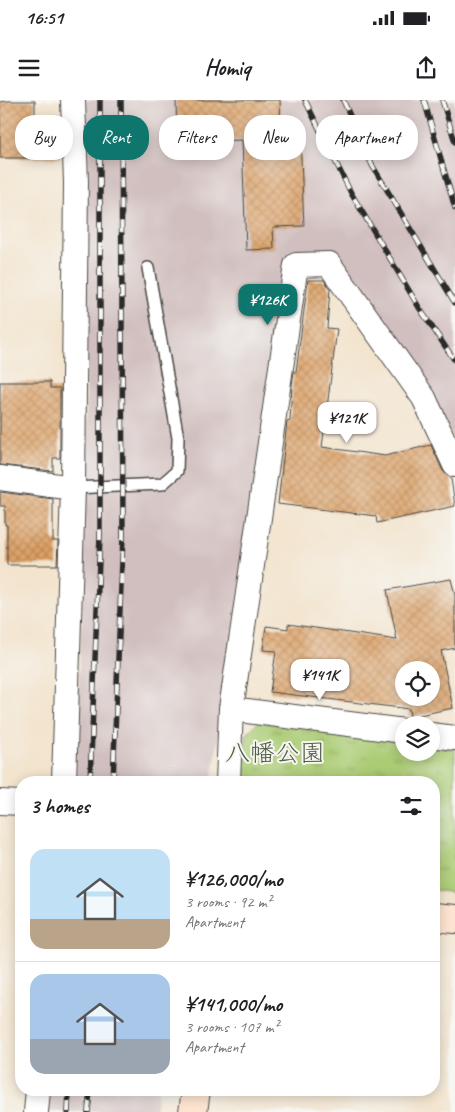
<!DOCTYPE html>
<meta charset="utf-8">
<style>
body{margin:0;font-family:Caveat,"Klee One",sans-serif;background:#f2f2f2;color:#202124;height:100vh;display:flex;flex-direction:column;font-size:19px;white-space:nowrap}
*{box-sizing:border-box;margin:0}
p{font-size:16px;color:#757577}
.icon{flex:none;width:28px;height:28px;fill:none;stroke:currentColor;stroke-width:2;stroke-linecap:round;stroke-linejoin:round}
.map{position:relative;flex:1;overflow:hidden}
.drawer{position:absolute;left:15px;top:676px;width:425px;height:320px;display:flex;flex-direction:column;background:#fff;border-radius:20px;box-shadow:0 2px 12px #0003}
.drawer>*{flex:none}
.banner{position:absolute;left:15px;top:15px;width:425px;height:45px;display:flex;gap:10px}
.buttons{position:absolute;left:395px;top:561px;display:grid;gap:10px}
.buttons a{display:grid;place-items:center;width:45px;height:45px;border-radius:50%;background:#fff;box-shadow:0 2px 12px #0003;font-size:25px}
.price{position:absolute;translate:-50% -42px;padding:0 11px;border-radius:10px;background:#fff;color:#222;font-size:16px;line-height:32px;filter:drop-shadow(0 1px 2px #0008)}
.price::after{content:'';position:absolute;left:50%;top:30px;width:15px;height:11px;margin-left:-8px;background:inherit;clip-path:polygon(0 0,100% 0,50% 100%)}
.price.on{background:#0f766e;color:#fff}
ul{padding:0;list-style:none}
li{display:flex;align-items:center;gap:15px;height:125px;padding:0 15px}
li+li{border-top:1px solid #e0e0e0}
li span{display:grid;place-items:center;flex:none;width:140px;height:100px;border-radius:15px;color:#555}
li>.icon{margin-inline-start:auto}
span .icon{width:60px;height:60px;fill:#fffc;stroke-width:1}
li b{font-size:21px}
h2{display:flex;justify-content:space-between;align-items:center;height:60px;padding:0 15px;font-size:21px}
.pill{padding:0 18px;border-radius:20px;background:#fff;box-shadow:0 2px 12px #0003;font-size:18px;line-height:45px}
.pill.on{background:#0f766e;color:#fff}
.status{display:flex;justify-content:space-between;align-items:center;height:35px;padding:0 25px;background:#fff;direction:ltr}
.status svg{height:14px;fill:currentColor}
header{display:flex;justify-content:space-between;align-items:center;height:65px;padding:0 15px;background:#fff;font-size:22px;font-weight:800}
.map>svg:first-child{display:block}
</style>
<div class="status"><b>16:51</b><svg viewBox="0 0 49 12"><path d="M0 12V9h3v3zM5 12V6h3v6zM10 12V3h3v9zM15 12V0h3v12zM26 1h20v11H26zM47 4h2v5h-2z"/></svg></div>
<header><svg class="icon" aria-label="menu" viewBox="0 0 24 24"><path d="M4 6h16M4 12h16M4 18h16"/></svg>Homiq<svg class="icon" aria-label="share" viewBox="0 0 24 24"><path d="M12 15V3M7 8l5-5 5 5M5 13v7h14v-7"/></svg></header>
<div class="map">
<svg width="455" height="1012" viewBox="0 0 455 1012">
<defs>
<pattern id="park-tufts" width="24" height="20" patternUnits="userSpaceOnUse" patternTransform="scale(1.25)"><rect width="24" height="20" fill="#abcc74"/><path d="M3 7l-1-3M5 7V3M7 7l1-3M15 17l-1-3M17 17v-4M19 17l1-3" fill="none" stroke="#93af65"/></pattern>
<pattern id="building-cross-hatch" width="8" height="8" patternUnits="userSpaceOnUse" patternTransform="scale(1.25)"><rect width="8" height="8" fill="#dda065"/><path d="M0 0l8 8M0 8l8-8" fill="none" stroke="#b38353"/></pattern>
</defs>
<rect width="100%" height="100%" fill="#f6f6f2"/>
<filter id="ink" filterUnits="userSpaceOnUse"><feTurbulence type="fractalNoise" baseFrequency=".02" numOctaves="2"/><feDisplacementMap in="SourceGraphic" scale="10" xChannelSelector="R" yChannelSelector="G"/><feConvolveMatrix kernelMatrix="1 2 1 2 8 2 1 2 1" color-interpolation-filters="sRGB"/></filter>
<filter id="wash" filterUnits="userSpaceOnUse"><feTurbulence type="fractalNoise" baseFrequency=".0096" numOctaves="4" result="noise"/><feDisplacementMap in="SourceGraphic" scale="20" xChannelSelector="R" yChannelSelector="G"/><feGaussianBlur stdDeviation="1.12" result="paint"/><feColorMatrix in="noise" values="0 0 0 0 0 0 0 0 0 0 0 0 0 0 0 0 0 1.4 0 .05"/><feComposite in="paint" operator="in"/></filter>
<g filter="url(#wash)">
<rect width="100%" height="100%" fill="#f3e4ce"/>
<g fill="#d1bfbf">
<path d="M86 0H455V340L333 153 288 152 212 682H75L85 415 88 55Z"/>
<path d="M50 990H158L155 1012H48Z"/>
</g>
<path fill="url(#park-tufts)" stroke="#6b7c50" d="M258 622 404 642V652H431V646L455 649V793L434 790V682H244L246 635Z"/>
<g id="blocks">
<g fill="url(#building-cross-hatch)" fill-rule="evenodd">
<path d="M176 0H280L281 37 300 36 304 126 273 127 274 149 246 150 242 40 177 42Z"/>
<path d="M8 1H35V17H57V34H60L61 58H0V2Z"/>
<path d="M308 180H324L330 189 327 228 337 229 322 347 385 356 431 345 443 371 451 378 455 406 377 423 376 416 278 404 287 322 290 321 292 285 294 272H296Z"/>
<path d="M0 282H50V288H60V358H53V371L0 365Z"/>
<path d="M0 392 53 399V441H58L57 465H7V425H5V406H0Z"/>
<path d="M451 479 455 495V548L441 551 453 608 410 617 409 609 270 592 276 551 263 550 266 526 288 529V524L397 540 387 490ZM404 570H431V598H404Z"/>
</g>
</g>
</g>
<g filter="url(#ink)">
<use href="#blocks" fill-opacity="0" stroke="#494743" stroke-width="1"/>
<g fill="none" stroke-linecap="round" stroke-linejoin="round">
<g stroke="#494743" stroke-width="14">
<path id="lane" d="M73 388 162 384 177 371 178 338 148 168"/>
</g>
<g stroke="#494743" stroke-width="26">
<g id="street">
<path d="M0 378 73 388"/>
<path d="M231 609 404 631"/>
<path d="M431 635 455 638"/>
<path d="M64 682 73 388 76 82 73 0"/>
<path d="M228 682 231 609 296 165 329 164 424 298 455 365"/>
<path d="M0 702 21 703"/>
<path d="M36 1012 38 990"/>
</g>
</g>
<g stroke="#494743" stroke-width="30">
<g id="secondary">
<path d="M434 817 455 819"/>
<path d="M193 1012 196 990"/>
</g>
</g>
<use href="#lane" stroke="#fff" stroke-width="11"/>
<use href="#street" stroke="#fff" stroke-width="24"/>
<use href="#secondary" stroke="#fde4d0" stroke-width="28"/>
<g stroke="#2b2b2b" stroke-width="5.5">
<g id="rail">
<path d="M305 0 351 93 420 209 455 261"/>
<path d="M343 0 372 65 455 203"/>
<path d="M424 0 455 108"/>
<path d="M442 0 455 42"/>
<path d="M90 682 100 436V0"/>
<path d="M113 682 123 436 121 0"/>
<path d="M68 1012 69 990"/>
<path d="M88 1012 90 990"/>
</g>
</g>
<use href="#rail" stroke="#f6f6f2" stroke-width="4" stroke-dasharray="11" stroke-linecap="butt"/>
</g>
</g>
<g text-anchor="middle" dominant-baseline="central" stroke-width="4" stroke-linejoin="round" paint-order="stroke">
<g font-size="25" fill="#515b41" stroke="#f6f6f2">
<text x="275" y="653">八幡公園</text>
</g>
</g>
</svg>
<div class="buttons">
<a><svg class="icon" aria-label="locate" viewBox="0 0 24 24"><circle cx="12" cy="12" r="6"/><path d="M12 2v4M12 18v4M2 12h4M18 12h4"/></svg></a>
<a><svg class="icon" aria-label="layers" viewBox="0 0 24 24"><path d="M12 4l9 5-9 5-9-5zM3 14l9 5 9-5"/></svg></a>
</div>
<b class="price on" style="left:268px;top:226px">¥126K</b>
<b class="price" style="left:347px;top:344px">¥121K</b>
<b class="price" style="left:320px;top:601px">¥141K</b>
<div class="banner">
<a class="pill">Buy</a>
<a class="pill on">Rent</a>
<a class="pill">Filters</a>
<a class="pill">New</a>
<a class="pill">Apartment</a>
</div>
<section class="drawer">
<h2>3 homes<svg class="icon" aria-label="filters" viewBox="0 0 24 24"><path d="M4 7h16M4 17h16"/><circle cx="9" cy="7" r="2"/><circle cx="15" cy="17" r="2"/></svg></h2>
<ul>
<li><span style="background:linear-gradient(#bfe0f5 70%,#b9a48a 0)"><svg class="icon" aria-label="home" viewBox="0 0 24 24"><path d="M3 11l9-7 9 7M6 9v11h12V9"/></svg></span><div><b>¥126,000/mo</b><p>3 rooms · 92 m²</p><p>Apartment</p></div></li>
<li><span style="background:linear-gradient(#a9c7e8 65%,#9aa5b1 0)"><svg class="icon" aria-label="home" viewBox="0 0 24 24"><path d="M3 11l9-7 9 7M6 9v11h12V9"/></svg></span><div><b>¥141,000/mo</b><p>3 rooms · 107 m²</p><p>Apartment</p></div></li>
</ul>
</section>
</div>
